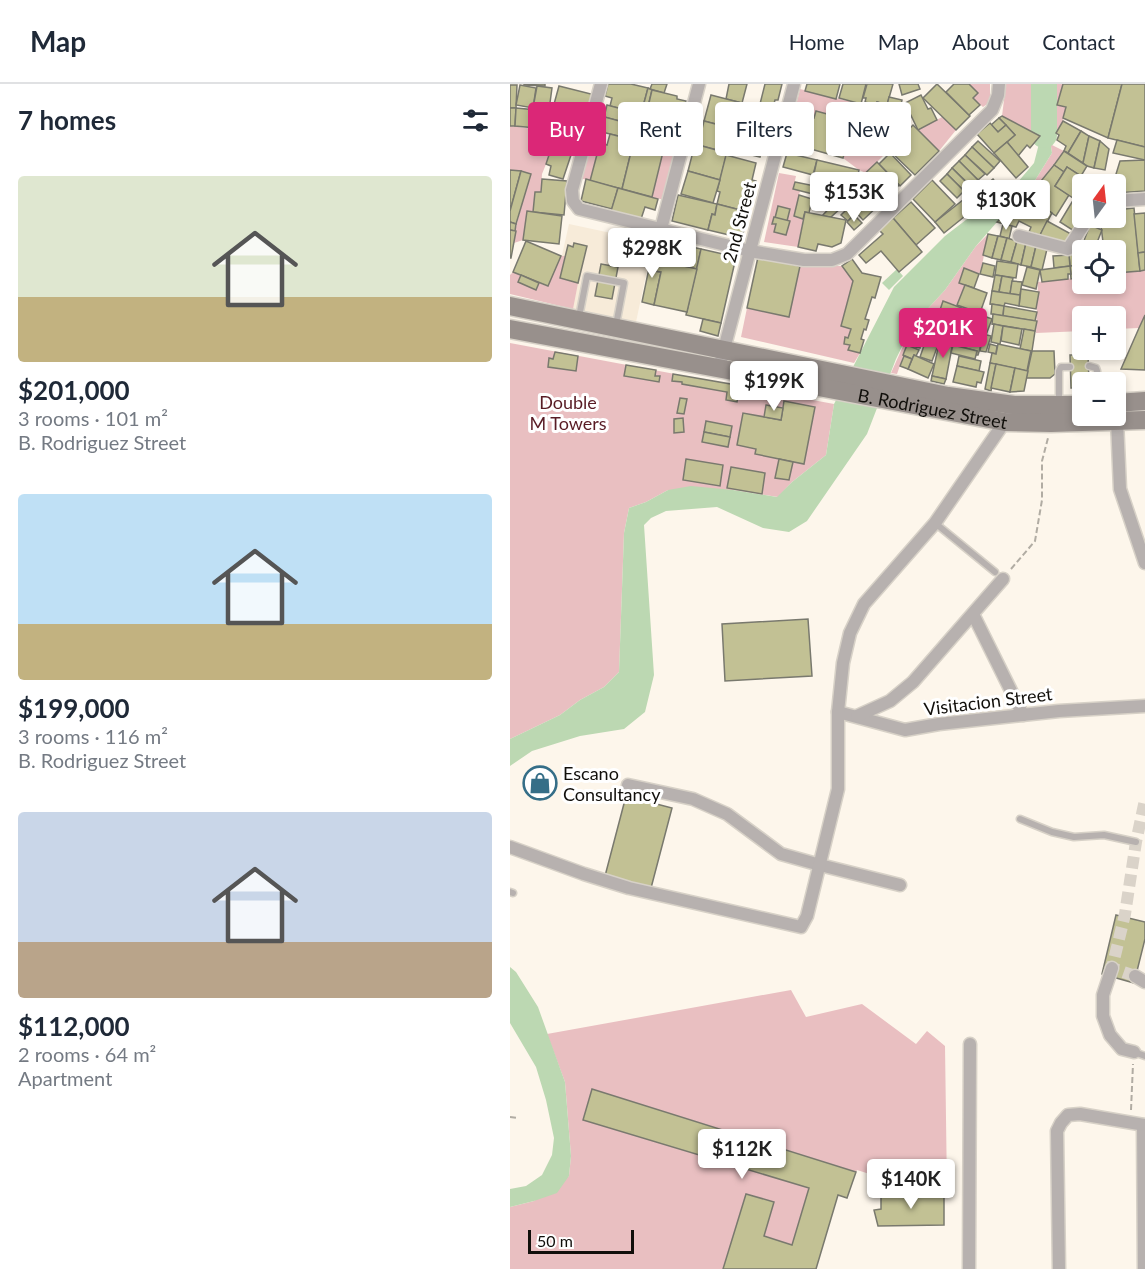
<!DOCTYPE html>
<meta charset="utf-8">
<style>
body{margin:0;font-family:Lato,sans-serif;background:#f2f2f3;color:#1f2937;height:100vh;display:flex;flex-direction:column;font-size:22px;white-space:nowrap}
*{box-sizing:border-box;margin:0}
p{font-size:20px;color:#747a83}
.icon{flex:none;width:33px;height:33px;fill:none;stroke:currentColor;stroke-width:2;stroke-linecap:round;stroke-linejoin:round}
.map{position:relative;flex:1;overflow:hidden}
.details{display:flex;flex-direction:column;background:#fff;width:510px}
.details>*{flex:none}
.banner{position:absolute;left:18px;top:18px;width:526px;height:54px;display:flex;gap:12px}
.needle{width:39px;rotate:15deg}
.fabs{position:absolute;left:562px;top:90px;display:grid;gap:12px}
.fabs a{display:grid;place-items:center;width:54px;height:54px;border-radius:6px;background:#fff;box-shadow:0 3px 9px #0003;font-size:30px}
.scale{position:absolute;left:18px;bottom:15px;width:106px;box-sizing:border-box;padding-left:6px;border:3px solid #110f0b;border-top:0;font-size:16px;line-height:21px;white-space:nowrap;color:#110f0b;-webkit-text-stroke:4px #fff;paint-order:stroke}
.price{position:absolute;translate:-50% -51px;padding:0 14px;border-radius:6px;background:#fff;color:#222;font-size:20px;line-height:39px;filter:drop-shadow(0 2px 3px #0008)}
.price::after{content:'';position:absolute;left:50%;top:36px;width:18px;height:14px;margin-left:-9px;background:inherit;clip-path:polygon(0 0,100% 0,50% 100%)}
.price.current{background:#db2777;color:#fff}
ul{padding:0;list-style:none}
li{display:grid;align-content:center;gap:12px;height:318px;padding:0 18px}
li span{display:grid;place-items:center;height:186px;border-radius:6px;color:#555}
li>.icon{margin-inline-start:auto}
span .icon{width:108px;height:108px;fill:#fffc;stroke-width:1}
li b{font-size:26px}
h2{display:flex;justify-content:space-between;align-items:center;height:72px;padding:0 18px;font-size:26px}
.tag{padding:0 21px;border-radius:6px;background:#fff;box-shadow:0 3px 9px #0003;font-size:21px;line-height:54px}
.tag.current{background:#db2777;color:#fff}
header{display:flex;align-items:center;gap:36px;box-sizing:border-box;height:84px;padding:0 30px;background:#fff;border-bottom:2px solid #e0e1e3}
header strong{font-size:28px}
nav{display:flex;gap:33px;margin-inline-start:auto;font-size:21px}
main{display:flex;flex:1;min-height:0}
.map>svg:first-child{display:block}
</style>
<header>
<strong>Map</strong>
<nav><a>Home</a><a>Map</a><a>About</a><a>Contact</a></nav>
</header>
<main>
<section class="details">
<h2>7 homes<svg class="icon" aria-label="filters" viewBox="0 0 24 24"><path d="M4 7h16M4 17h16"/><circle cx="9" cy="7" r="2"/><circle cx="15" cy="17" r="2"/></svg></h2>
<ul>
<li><span style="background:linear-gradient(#dfe7d0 65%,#c2b280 0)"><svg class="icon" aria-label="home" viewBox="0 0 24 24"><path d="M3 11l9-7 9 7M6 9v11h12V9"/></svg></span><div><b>$201,000</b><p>3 rooms · 101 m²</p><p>B. Rodriguez Street</p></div></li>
<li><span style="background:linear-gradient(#bfe0f5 70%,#c2b280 0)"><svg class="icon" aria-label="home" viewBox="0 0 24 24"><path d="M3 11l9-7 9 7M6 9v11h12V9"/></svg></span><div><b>$199,000</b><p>3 rooms · 116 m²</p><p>B. Rodriguez Street</p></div></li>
<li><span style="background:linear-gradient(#c9d6e8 70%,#b9a48a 0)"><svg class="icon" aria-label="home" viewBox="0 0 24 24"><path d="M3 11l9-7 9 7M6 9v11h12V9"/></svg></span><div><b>$112,000</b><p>2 rooms · 64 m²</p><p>Apartment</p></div></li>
</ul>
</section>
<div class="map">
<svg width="635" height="1185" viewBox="0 0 635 1185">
<rect width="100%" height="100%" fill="#fdf6eb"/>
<path fill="#f7ebd9" d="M59 140 143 158 126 238 41 220Z"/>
<g fill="#e9bfc1">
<path d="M459 0H480V18L473 23 463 14 468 9Z"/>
<path d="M496 0H532L530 52 492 32Z"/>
<path d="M541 0H553L547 21 556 23 553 37 542 61 554 67 518 113 516 111 542 69 540 56 547 30Z"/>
<path d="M290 5 354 21 352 29 361 31 360 40 368 42 364 57 383 62 356 89 349 86 333 74 343 37 306 27 304 34 293 32 287 61 277 59Z"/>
<path d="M432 33 446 46 429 67 408 46Z"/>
<path d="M0 42 49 48 32 90 31 108H25L23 128H17L13 156 4 159 5 147 20 90 0 86Z"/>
<path d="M82 51 91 54 80 97 70 94Z"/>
<path d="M153 68 166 72 154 116 142 113Z"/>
<path d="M269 89 286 92 283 105 290 107 284 132 293 135 288 163 254 158Z"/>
<path d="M478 150C475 163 474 177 469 190L454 185 449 198 455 201 447 221 433 217 430 226 427 225 425 232 438 239 435 255 430 256 428 261 416 256 411 258 401 257 400 262 397 261 387 290 381 289 402 242 435 206 466 162Z"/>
<path d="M51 172H55L50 194 68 199 63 225 0 210V191L3 188 11 191 26 206 29 199 37 202Z"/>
<path d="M290 182H332L343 197 331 242 341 245 338 254H335L334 260 340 261 339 266 350 269 344 279 231 253 237 224 279 233Z"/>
<path d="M635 186V231L629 244 606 245V232H573V247L526 249 528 198 573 193V200H606V189Z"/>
<path d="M0 259 324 320 316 371 282 398 268 413 223 406H158L136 418 119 424 114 449 109 588 94 603 70 616 50 631 0 655Z"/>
<path d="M281 906 296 933 352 920 406 960 417 947 435 962 437 1106 378 1109 372 1094 347 1086 346 1088 82 1005 73 1036 299 1104 282 1161 254 1152 264 1118 237 1110 213 1185H0V1123L24 1117 59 1092 61 1072 55 998 37 950Z"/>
</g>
<g fill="#bcd8b2">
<path d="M535 0H541L547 30 540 56 542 69 516 111 487 138 466 162 435 206 402 242 386 275 357 350 297 437 279 448 253 444 207 423 156 427 141 434 134 441 144 591 135 628 114 645 70 652 22 667 0 682V655L50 631 70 616 94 603 109 588 114 449 119 424 136 418 158 406 181 402 223 406 267 413 282 398 316 371 324 320 384 203 435 152 478 119 497 111 524 79 532 48Z"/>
<path d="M387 185 393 192 379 206 372 199Z"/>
<path d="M0 883 6 888 28 923 55 998 61 1072 59 1092 47 1109 24 1117 0 1123V1105L16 1102 32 1091 42 1071 44 1054 36 1016 26 983 0 939Z"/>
</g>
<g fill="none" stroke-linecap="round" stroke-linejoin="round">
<path stroke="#bcd8b2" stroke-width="26" d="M534 0V51"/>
</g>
<g fill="#c2c194" stroke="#79796e" stroke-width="1.5">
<path d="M14 0H35V2L14 1Z"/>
<path d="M98 0H121L138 4 131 30 100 22 102 14 95 12Z"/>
<path d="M142 0H157L154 9 140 5Z"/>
<path d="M219 0H237L232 19 216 15Z"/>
<path d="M255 0H272L268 16H265L263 23 250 20Z"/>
<path d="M297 0H330L326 15 295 7Z"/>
<path d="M333 0H356L351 20 329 14Z"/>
<path d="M357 0H383L377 21 367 18 366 21 355 18 356 14H353Z"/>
<path d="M389 0H408L410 5 392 11Z"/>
<path d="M427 0 460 32 446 46 413 14Z"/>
<path d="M444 0H459L468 9 463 14 470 21 459 31 436 8Z"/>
<path d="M553 0H612L598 54 553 34 556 23 547 21Z"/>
<path d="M612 0H635V63L598 54Z"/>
<path d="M0 1H7L6 24H0Z"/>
<path d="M10 1 26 4 23 24 6 21Z"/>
<path d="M27 2 42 4 39 26 23 24Z"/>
<path d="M49 2 85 11 81 26 77 25 71 50 38 42Z"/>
<path d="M138 4 142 6 136 31 131 30Z"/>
<path d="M142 6 167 12V15L176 17 173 31 163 29 154 63 127 56 132 36H135Z"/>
<path d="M201 11 232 19 225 45 194 37Z"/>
<path d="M411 11 418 25 421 24 427 36 408 46 395 19Z"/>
<path d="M379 13 392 16 390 25 377 21Z"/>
<path d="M367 18 395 26 392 37 363 29Z"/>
<path d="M232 19 270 29 266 47 256 45V46L227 39Z"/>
<path d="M97 21 131 30 128 42 94 33Z"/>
<path d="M354 21 365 24 363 32 352 29Z"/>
<path d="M0 24H6L5 42H0Z"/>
<path d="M6 24 27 26 26 44 5 42Z"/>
<path d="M27 26 39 29 34 45 26 44Z"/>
<path d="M306 27 343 37 333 74 297 64 299 57 294 55 297 43 290 41 293 31 304 34Z"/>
<path d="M363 29 388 36 385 47 360 40Z"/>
<path d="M91 32 128 42 124 56 88 47Z"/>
<path d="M492 32 530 52 520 64 517 61 508 72 497 58 505 51 489 34Z"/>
<path d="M489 34 496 41 488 48 481 41Z"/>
<path d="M388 36 400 39 398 47 383 62 364 57 368 42 385 47Z"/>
<path d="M194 37 225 45 219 69 188 61Z"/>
<path d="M553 37 571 47 558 69 554 67 556 62 547 56 549 51 546 49Z"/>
<path d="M227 39 256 46 254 52 230 46 223 51Z"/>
<path d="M480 39 488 48 496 41 505 51 484 69 467 50Z"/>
<path d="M403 41 429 67 405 91 379 66Z"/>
<path d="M53 46 66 49 63 60 50 57Z"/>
<path d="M230 46 255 52 250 73 221 66 225 52Z"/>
<path d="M571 47 579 52 573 79 558 69Z"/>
<path d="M100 50 124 56 112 105 80 97 90 59 97 61Z"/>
<path d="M290 51 295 53 294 55 299 57 297 64 287 61Z"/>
<path d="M579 52 590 57 584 84 577 82 573 79Z"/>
<path d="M607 56 635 63V76L603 69Z"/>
<path d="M468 57 490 77 484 84 462 63Z"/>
<path d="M590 57 599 65 595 86 584 84Z"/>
<path d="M497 58 518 83 506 94 484 69Z"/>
<path d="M123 60 153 68 142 113 112 105Z"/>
<path d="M185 60 217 69 210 96 178 87Z"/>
<path d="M42 62 62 68 53 95 39 91 41 82 36 80Z"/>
<path d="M462 63 484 84 477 91 455 71Z"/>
<path d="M554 67 577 82 571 92 557 83 554 88 544 81Z"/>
<path d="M277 69 307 76 303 91 273 83Z"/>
<path d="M380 69 401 91 390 102 369 80Z"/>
<path d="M216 71 246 79 242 96 246 97 238 128 207 120 210 108 207 107Z"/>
<path d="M455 71 475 90 468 96 449 77Z"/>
<path d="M307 76 349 86 347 95 340 102 303 94Z"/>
<path d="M635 76V107L606 109V100H603L610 77Z"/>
<path d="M449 77 468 96 462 103 442 84Z"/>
<path d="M367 78 389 101 371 119 348 96Z"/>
<path d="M544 81 554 88 545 102 559 111 546 132 518 113Z"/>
<path d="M557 83 578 97 576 100H573V105L566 116 545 102Z"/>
<path d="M442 84 460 102 454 107 437 90Z"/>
<path d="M0 86 11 87 0 127Z"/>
<path d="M11 87 21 90 6 140 0 138V127Z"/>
<path d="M178 87 210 96 203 119 171 110Z"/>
<path d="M437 90 454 107 447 114 430 97Z"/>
<path d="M32 95 57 97 54 131 23 128 25 108H31Z"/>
<path d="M76 95 108 104 102 125 71 117Z"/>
<path d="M483 95 490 104 434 149 425 138 453 116 454 118Z"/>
<path d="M348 96 371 119 353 136 331 112Z"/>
<path d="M422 96 445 120 425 138 403 115Z"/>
<path d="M306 97 324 101 320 121 301 118Z"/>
<path d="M285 98 305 102 303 110 283 105Z"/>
<path d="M108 104 148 115 145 126 135 123 131 135 101 127Z"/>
<path d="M168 111 207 120 205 131 202 130 198 146 162 137Z"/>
<path d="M289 111 302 115 299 129 295 128 293 135 284 132Z"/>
<path d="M516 111 542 129 530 151 519 148 521 143 509 137 506 143 487 138Z"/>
<path d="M329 114 346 129 338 137 331 131 335 127 331 124 321 133 312 132Z"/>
<path d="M573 114V131L564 147 550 138 562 118 569 122Z"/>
<path d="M401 118 425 144 406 161 383 134Z"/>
<path d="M207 120 238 128 232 154 198 146 202 130 205 131Z"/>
<path d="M268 122 280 125 277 137 265 134Z"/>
<path d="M624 124 630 187 606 189V166H594L590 134H606V126Z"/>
<path d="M17 127 52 132 49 160 13 156Z"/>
<path d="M295 128 336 136 331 159 322 163 308 160 306 167 288 163Z"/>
<path d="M635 129V168L628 169 624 130Z"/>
<path d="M344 131 352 139 344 146 337 138Z"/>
<path d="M264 133 280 137 276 151 264 148 266 140H262Z"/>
<path d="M383 134 412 168 389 188 371 167 356 179 349 171 373 150 369 146Z"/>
<path d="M537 137 561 150 555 160 530 151Z"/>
<path d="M0 138 6 140 5 147 0 146Z"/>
<path d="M493 140 502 142 499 155 490 152Z"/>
<path d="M580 141 592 146 584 166H573V168L570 167Z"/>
<path d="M0 146 6 147 1 174H0Z"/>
<path d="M478 150 488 152 482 174 473 171Z"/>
<path d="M488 152 497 154 491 176 482 174Z"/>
<path d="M497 154 507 157 501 178 491 176Z"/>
<path d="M152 156 191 165 187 185 147 176Z"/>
<path d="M16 157 51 172 38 202 3 188Z"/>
<path d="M507 157 516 159 511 181 501 178Z"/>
<path d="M64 159 77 162 68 199 50 194 58 161 63 163Z"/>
<path d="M516 159 526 162 521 183 511 181Z"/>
<path d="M144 160 150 161 144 187 151 188 144 221 132 218Z"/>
<path d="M564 160 571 163 570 167 573 168V181L560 182 559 171Z"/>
<path d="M526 162 537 165 532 186 521 183Z"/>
<path d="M191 165 226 173 211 239 176 231Z"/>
<path d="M635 168V186L630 187 628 169Z"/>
<path d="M559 171 560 182 544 184 543 172Z"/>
<path d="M248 173 290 182 279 233 237 224Z"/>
<path d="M342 175 352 189 371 193 365 214 362 213 355 235 359 236 356 246 354 245 351 255 354 256 350 269 338 266 340 261 334 260 335 253 338 254 341 245 331 242 343 197 332 182Z"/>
<path d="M147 176 187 185 177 228 144 221 151 188 144 187Z"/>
<path d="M487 177 508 180 506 194 485 191Z"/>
<path d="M473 179 485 182 483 193 470 190Z"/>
<path d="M91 180 108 183 102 215 85 212Z"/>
<path d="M573 181V193L561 195 560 182Z"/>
<path d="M560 182 561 190H558V195L532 198 530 186Z"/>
<path d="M517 183 530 186 526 205 512 201Z"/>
<path d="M454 184 469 190 464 204 449 199Z"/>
<path d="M11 191 29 199 26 206 8 198Z"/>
<path d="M485 191 492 192 489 208 482 207Z"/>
<path d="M492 192 503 194 500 210 489 208Z"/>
<path d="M502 197 512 198 510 211 500 210Z"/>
<path d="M455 201 477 209 470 229 447 221Z"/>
<path d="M511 205 529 208 526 225 509 222Z"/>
<path d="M482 207 510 211 509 222 495 219 494 222 480 220Z"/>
<path d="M433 217 468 230 462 246 424 232 427 225 430 226Z"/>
<path d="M482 220 494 222 493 232 481 230Z"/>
<path d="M494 222 527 228 525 237 493 232Z"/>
<path d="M468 230 482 235 476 251 462 246Z"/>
<path d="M483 230 527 237 525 247 482 240Z"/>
<path d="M635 231V286L611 285 629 244Z"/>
<path d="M193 235 211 239 208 252 190 247Z"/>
<path d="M438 239 452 242 449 258 435 255Z"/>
<path d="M484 240 493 242 490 260 481 258Z"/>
<path d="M493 242 512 245 509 261 491 257Z"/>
<path d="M514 245 525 247 522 267 510 265Z"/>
<path d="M451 249 473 254 468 271H466L467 267 444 261 445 257 449 258Z"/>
<path d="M473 250 481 252 476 268 470 267Z"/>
<path d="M430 255 443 258 436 295 422 292Z"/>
<path d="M401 256 411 258 410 264 400 262Z"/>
<path d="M416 256 428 261 422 277 410 273Z"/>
<path d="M480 260 487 262 486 270 478 268Z"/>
<path d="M488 260 521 267 517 287 480 279 482 269 486 270Z"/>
<path d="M397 261 409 266 406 272 404 271 402 275 393 271Z"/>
<path d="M443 261 467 267 465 275 441 269Z"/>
<path d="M522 267H544L545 290 540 294H516Z"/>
<path d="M45 268 68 272 66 287 38 283 39 274 43 275Z"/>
<path d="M404 271 424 280 418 294 398 285Z"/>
<path d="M560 271H578L579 298H573V304H561Z"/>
<path d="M394 272 402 275 398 285 390 282Z"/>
<path d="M449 272 471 277 469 287 447 282Z"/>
<path d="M480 279 486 280 481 307 475 305Z"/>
<path d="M486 280 505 284 500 308 481 304Z"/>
<path d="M116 281 146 286 145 292H150L149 298 114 292Z"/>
<path d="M447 282 474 288 471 299 467 298 466 303 443 298Z"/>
<path d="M505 284 518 287 514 307 500 308Z"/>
<path d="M163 290 232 302 235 310 234 313 228 312 227 318 216 316 217 308 172 300V298L162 297Z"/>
<path d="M422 292 436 295 434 300 421 297Z"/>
<path d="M170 314 177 315 174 330 167 329Z"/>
<path d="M274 317 305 323 294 380 245 370 246 365 227 361 233 329 271 336Z"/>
<path d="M256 321 273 324 271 336 254 333Z"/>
<path d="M173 334 174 348 164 349V335Z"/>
<path d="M196 337 222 342 220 353 194 348Z"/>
<path d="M194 348 220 353 218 363 192 358Z"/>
<path d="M176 375 213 381 210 402 173 396Z"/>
<path d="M269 375 283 378 279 396 265 394Z"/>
<path d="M221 383 255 389 252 410 217 404Z"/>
<path d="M298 535 302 592 215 597 212 540Z"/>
<path d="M116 712 162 724 141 804 95 792Z"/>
<path d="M606 831 635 838V855L624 899 592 890Z"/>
<path d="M82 1005 346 1088 337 1114 328 1111 306 1185H213L236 1110 264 1118 254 1152 282 1161 299 1104 73 1036Z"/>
<path d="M434 1110V1141L368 1142 364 1126 371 1125V1111Z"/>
</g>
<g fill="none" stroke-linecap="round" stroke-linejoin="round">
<path stroke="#dad3c9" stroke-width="12" stroke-dasharray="12 6" stroke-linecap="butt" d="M625 892 602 884 615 830 626 758 635 716"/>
<g stroke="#d7d1c7" stroke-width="9">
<g id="lane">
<path d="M69 233 77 192 114 199 106 241"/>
<path d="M579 282 586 284 587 287 588 298"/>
<path d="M549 318V287L551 283H560"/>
<path d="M425 439 485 488"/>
<path d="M510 735 542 748 564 753 594 751 626 758"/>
<path d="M0 808 3 809"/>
<path d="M624 968 635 972"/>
</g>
</g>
<g stroke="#d7d1c7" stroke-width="15">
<g id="street">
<path d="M91 0 62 106 63 117 69 125 240 167 294 176H322L337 170 482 26 488 11 489 0"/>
<path d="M606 117 635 115"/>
<path d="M151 145 189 0"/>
<path d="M509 152 558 165 578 134"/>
<path d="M209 284 284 0"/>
<path d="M607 337 610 405 635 479"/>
<path d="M463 530 513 631"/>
<path d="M328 628 395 646 429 640 549 627 635 622"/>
<path d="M347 632 380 617 403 598 493 495"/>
<path d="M118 701 183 715 217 730 271 770 310 781 390 801"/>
<path d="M0 763 74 790 119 804 291 843 297 832 328 705V628L333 579 340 549 354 520 425 439 498 333"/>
<path d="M602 884 593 911V932L600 951 612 965 624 968"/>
<path d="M625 892 635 898"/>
<path d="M633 1041 634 1185"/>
<path d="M459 1185 460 960"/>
<path d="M549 1185 547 1047 551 1039 558 1031 570 1030 635 1041"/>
</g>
</g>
<g stroke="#d7d1c7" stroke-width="21">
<g id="secondary">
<path d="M0 222 438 312 504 321H573"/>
<path id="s1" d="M0 245 495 338 541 339 635 336"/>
<path d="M606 319 635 317"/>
</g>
</g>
<g stroke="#b1aca3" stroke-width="2" stroke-dasharray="6 3" stroke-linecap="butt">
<path d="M501 485 525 457 532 416V377L538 354"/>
<path d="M621 1026 623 980"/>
<path d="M0 1033 8 1034"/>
</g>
<use href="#lane" stroke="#b7b1af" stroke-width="6"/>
<use href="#street" stroke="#b7b1af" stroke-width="12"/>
<use href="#secondary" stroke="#98908c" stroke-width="18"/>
</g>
<defs>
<g id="shop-ring" transform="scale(1.725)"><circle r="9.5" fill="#fff" stroke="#356e87" stroke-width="1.5"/><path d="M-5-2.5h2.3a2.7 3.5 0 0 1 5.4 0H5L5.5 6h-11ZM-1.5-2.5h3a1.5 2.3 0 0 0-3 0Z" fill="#356e87"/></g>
</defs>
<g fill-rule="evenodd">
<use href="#shop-ring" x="30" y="699"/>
</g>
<g text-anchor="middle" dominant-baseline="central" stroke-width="6" stroke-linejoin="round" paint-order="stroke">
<g font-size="18" fill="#110f0b" stroke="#fff">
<text transform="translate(229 138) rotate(-75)">2nd Street</text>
<text stroke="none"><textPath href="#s1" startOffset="430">B. Rodriguez Street</textPath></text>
<text transform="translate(478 617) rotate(-7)">Visitacion Street</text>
</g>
<g font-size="18" fill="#591c25" stroke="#fff">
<text x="58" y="318">Double<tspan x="58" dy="21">M Towers</tspan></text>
</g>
<g font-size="18" fill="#110f0b" stroke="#fff" text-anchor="start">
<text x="53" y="689">Escano<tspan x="53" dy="21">Consultancy</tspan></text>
</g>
</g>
</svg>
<div class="fabs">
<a><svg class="needle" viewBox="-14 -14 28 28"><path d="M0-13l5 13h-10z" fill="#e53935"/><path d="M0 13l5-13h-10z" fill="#747a83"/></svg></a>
<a><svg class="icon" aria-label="locate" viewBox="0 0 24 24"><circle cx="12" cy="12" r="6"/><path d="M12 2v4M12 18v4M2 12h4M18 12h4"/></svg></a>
<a>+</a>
<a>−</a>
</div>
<div class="scale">50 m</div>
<b class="price" style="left:344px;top:139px">$153K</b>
<b class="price" style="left:496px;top:147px">$130K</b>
<b class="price" style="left:142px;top:195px">$298K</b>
<b class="price current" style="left:433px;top:275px">$201K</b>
<b class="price" style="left:264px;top:328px">$199K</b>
<b class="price" style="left:232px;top:1096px">$112K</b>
<b class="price" style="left:401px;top:1126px">$140K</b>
<div class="banner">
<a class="tag current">Buy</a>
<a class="tag">Rent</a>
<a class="tag">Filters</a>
<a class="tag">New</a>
</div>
</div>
</main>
